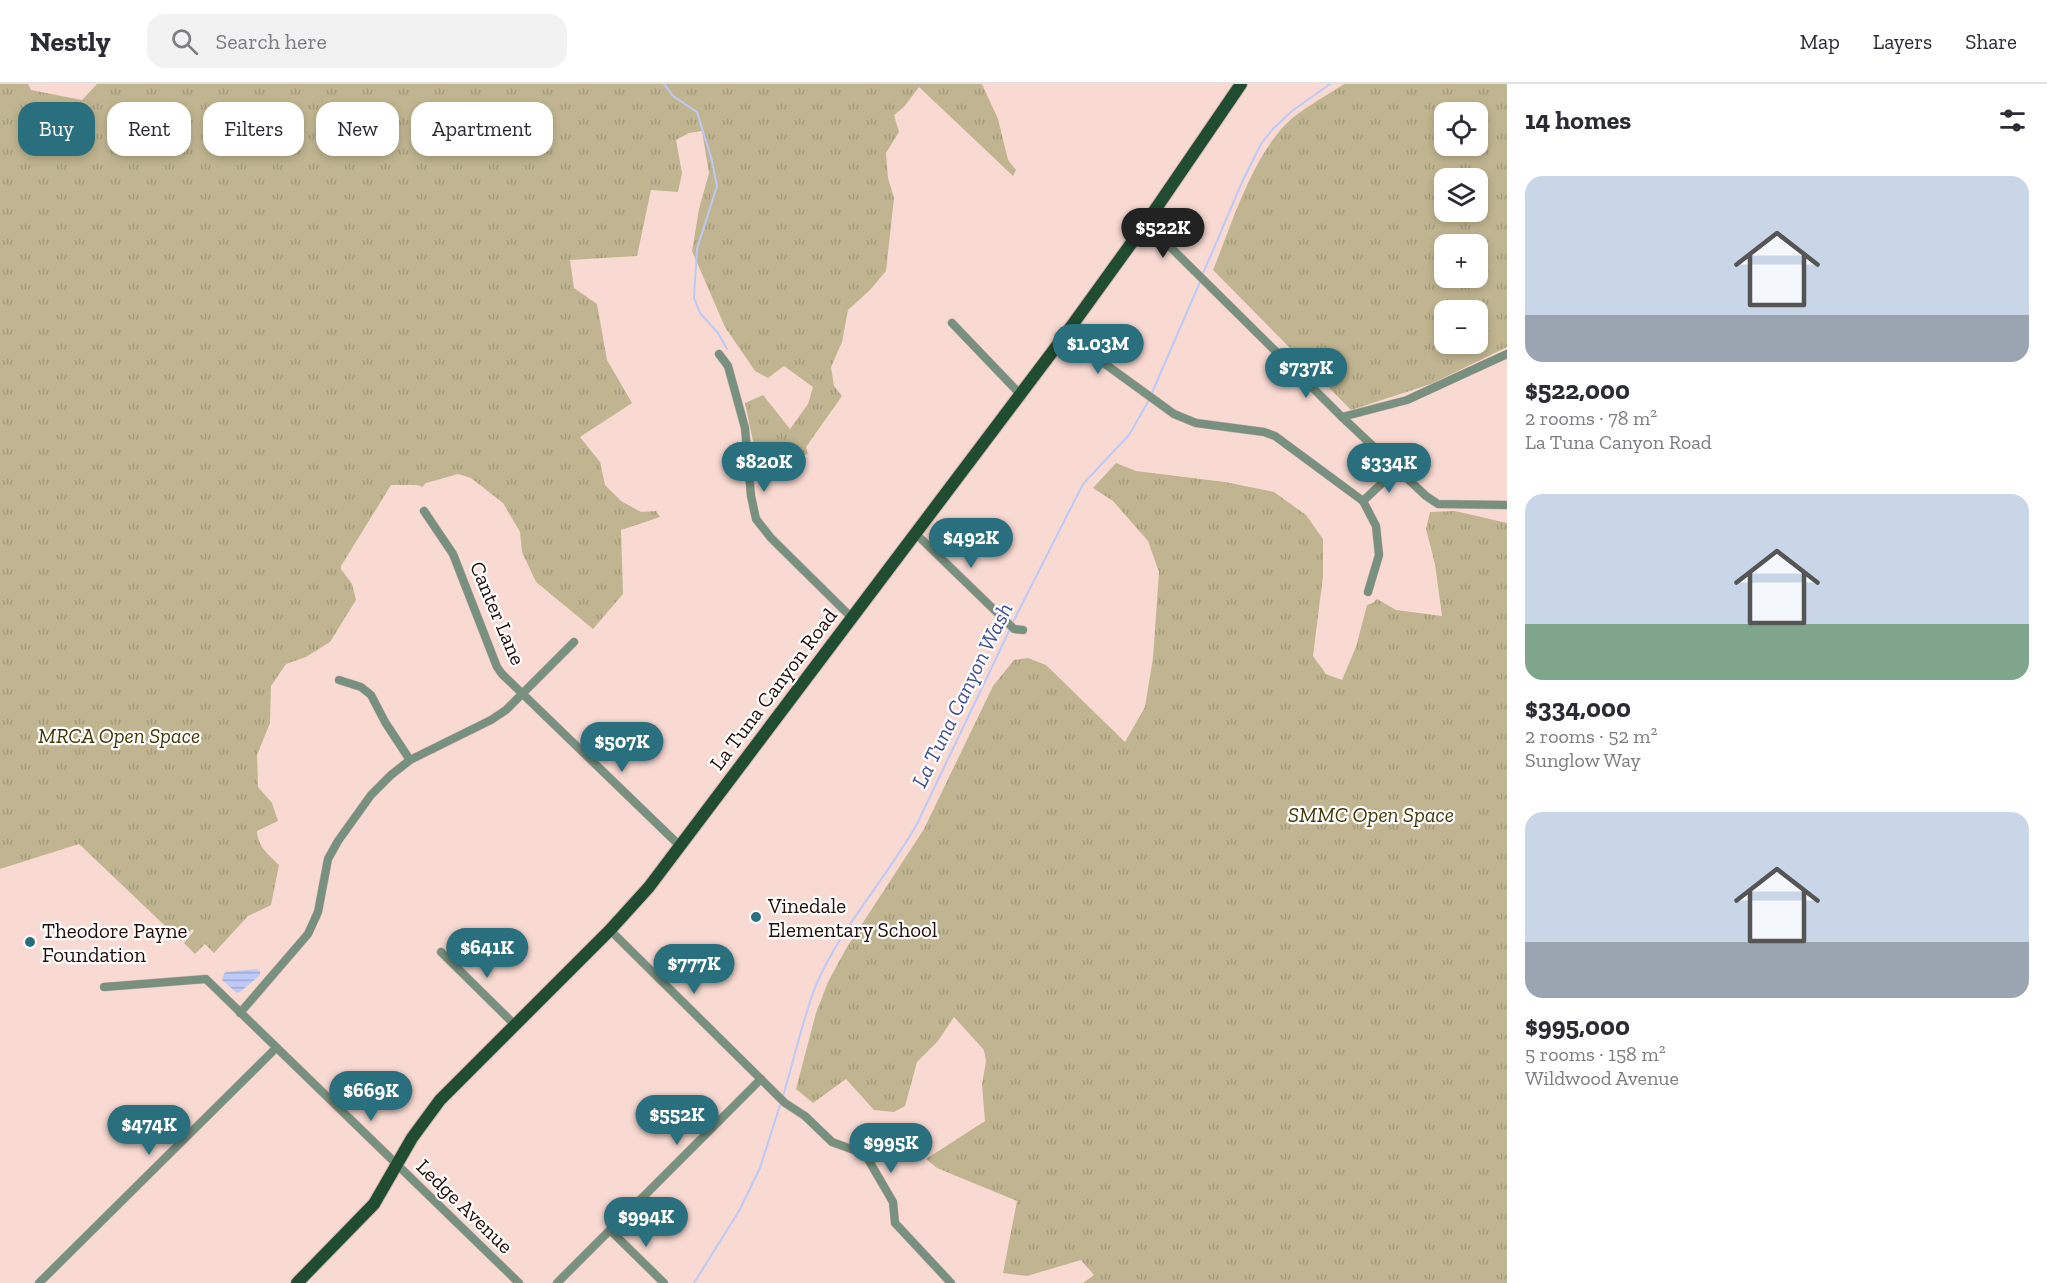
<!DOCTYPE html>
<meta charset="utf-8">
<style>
body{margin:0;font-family:"Zilla Slab",serif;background:#f2f2f3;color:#2b2b33;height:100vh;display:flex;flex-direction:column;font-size:22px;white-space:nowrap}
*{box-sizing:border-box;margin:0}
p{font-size:20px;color:#7c7c81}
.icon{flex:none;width:33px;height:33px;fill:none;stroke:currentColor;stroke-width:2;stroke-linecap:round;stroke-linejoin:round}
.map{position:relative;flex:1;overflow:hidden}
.side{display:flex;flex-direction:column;background:#fff;width:540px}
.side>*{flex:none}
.banner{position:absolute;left:18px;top:18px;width:570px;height:54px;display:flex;gap:12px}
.controls{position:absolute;left:1434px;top:18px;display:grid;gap:12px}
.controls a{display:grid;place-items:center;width:54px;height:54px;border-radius:12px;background:#fff;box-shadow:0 3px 9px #0003;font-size:30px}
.price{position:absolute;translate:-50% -51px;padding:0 14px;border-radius:21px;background:#296f7d;color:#fff;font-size:20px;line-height:39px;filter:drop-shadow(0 2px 3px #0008)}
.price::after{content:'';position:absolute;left:50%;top:36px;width:18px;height:14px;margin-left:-9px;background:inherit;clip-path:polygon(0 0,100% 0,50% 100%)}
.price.current{background:#222;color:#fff}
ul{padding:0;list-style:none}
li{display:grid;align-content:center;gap:12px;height:318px;padding:0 18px}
li span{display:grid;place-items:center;height:186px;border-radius:18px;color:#555}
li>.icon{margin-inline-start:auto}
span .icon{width:108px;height:108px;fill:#fffc;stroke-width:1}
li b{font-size:26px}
h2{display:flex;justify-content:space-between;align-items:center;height:72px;padding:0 18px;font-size:26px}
.tag{padding:0 21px;border-radius:18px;background:#fff;box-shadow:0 3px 9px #0003;font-size:21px;line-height:54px}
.tag.current{background:#296f7d;color:#fff}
header{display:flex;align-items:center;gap:36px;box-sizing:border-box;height:84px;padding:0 30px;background:#fff;border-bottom:2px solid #e1e1e2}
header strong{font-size:28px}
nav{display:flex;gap:33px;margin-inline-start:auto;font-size:21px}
.search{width:420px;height:54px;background:#f2f2f3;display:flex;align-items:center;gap:15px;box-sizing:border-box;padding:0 21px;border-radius:18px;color:#7c7c81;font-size:22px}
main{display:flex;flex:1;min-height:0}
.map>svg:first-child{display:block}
</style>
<header>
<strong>Nestly</strong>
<div class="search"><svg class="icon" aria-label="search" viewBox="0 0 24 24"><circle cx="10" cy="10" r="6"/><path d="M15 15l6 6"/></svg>Search here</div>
<nav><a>Map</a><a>Layers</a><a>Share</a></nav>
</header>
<main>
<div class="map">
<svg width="1507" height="1199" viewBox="0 0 1507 1199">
<defs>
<pattern id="grass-tufts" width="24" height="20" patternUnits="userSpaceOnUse" patternTransform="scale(1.5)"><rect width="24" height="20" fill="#c0b590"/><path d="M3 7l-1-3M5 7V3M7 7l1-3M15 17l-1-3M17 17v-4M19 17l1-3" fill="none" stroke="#a59a7b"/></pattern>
<pattern id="water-rules" width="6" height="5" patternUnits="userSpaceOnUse" patternTransform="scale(1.5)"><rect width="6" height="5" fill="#bdc9f6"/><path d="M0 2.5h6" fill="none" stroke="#a2abd1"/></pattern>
</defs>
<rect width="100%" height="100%" fill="#f9dad2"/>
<g fill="url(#grass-tufts)" fill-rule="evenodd">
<path d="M0 0H28L31 6 82 16 97 0H982L998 35 1008 76 1016 86 1013 92 919 3 904 23 894 31 899 48 886 69 888 94 894 114 886 187 870 206 848 226 842 258 831 283 834 302 842 312 806 363 808 370 758 381 745 319 763 311 790 345 808 320 813 303 784 282 768 294 755 287 725 243 692 167 699 125 709 89 702 47 689 49 676 56 682 89 678 108 651 106 637 172 570 176 574 204 597 220 607 276 632 319 580 353 600 378 605 401 621 417 641 428 656 427 660 433 621 446 623 510 593 545 536 498 522 468 520 448 503 419 471 394 458 390 426 399 422 403 417 401H391L341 482V485L352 500 356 516 330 558 306 573 286 580 271 602 270 639 257 671 258 703 272 719 278 737 257 747C258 763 268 770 279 781L271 821 248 832 214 869 205 860 195 870 184 859 194 847 192 845 181 857 79 760 0 785Z"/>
<path d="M1344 0H1507V263L1431 300 1351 326 1213 186C1232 140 1247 88 1278 49 1294 28 1322 15 1344 0ZM1444 28H1478V62H1444ZM1444 94H1478V128H1444ZM1444 160H1478V194H1444ZM1444 226H1478V260H1444Z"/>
<path d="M1116 379 1136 387 1225 398 1274 408 1306 431 1323 455V492L1313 572 1326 590 1342 596 1356 563 1367 521 1373 519 1377 515 1396 526 1442 532 1435 480 1426 445 1430 428 1455 427 1507 439V1199H1083L1094 1191 1081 1176 1027 1192 1003 1189 1017 1117 937 1084 926 1075 985 1037 982 1001 986 977 984 966 954 933 938 957 917 978 905 1022 894 1028 874 1026 846 995 813 1019 796 1005 816 929 828 898 847 863 924 745 993 602 1014 576 1028 574 1046 581 1125 658 1145 623 1153 574 1159 488 1148 457 1113 417 1093 404Z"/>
</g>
<path fill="url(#water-rules)" d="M256 885 260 887V891L240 908 237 909 222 896 224 889 227 888Z"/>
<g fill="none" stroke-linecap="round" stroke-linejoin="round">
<g stroke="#bdc9f6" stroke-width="2">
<path d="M664 0 673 12 697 28 711 73 717 102 697 165 694 214 700 229 718 249 727 265"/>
<path d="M1202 192 1243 96 1261 60 1272 46 1292 27 1330 0"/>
<path d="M1151 311 1200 198"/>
<path d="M1012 540 1083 400 1129 351 1149 316"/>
<path d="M783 1012C794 976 802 937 816 901 841 843 886 795 917 740L1010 545"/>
<path d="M694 1199 739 1127 760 1084 781 1018"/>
</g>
<g stroke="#d3b5ad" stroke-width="9">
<g id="street">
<path d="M1146 139 1342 333 1426 412 1438 420 1507 421"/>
<path d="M952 239 1020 310"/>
<path d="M1065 251 1174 330 1196 339 1264 348 1275 352 1363 417 1376 442 1379 471 1368 508"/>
<path d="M719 270 728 282 745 344 751 412 756 435 771 454 851 533"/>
<path d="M1342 333 1407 316 1507 270"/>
<path d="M1363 417 1397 385"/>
<path d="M424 427 453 470 497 583 502 590 679 761"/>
<path d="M915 449 1014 545 1023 546"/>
<path d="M339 596 361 603 371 611 385 638 410 676"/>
<path d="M610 846 785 1019 805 1032 832 1058 865 1070 893 1118 895 1139 951 1199"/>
<path d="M441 868 515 941"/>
<path d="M104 903 206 895 519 1199"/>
<path d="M240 929 308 850 318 828 328 775 338 757 371 711 391 691 410 676 491 636 506 626 574 558"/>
<path d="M610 1146 664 1199"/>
<path d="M39 1199 276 964"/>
<path d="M557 1199 761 995"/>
</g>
</g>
<g stroke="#d3b5ad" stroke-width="14">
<path id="primary" d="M297 1199 374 1120 412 1054 440 1016 610 846 649 803 1065 251 1146 139 1241 0"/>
</g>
<use href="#street" stroke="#78907f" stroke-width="8"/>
<use href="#primary" stroke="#204c31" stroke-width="12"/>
</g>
<g fill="#296f7d" stroke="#fff" stroke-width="2">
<circle cx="756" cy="833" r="6"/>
<circle cx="30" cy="858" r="6"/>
</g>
<g text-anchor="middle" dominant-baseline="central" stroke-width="4.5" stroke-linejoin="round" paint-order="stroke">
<g font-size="21" fill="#250b06" stroke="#fff">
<text transform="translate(498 529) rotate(67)">Canter Lane</text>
<text transform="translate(773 605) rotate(-53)">La Tuna Canyon Road</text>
<text transform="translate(465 1122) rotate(44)">Ledge Avenue</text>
</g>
<g font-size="21" font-style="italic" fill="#443806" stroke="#fff">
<text x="119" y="651">MRCA Open Space</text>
<text x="1371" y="730">SMMC Open Space</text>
</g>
<g font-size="21" fill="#250b06" stroke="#fff" text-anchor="start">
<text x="768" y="821">Vinedale<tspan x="768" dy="24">Elementary School</tspan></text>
<text x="42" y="846">Theodore Payne<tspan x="42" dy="24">Foundation</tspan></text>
</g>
<g font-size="22" font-style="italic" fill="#424e91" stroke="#fff">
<text transform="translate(962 611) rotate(-64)">La Tuna Canyon Wash</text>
</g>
</g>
</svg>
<div class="controls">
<a><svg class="icon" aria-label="locate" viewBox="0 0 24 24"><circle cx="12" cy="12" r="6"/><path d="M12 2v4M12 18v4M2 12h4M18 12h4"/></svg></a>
<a><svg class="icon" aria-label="layers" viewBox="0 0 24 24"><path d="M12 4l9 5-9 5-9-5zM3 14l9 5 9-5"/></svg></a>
<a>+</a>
<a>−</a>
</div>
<b class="price current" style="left:1163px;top:175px">$522K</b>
<b class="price" style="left:1098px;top:291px">$1.03M</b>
<b class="price" style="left:1306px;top:315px">$737K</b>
<b class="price" style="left:764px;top:409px">$820K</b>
<b class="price" style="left:1389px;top:410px">$334K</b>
<b class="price" style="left:971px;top:485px">$492K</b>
<b class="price" style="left:622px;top:689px">$507K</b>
<b class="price" style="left:487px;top:895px">$641K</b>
<b class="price" style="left:694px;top:911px">$777K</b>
<b class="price" style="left:371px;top:1038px">$669K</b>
<b class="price" style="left:677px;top:1062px">$552K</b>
<b class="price" style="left:149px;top:1072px">$474K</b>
<b class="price" style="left:891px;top:1090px">$995K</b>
<b class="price" style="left:646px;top:1164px">$994K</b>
<div class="banner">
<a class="tag current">Buy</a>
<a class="tag">Rent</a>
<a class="tag">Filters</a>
<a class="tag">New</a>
<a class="tag">Apartment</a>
</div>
</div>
<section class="side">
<h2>14 homes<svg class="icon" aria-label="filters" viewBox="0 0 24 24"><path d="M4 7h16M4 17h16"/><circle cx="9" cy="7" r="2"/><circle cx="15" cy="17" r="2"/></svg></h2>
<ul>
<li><span style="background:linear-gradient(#c9d6e8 75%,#9aa5b1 0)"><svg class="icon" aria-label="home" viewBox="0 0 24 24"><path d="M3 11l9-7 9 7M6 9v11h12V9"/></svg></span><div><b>$522,000</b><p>2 rooms · 78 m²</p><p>La Tuna Canyon Road</p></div></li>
<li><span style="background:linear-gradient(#c9d6e8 70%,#7fa58c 0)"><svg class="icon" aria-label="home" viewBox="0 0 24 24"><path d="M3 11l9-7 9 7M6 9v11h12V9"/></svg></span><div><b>$334,000</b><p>2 rooms · 52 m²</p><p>Sunglow Way</p></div></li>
<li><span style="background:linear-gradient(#c9d6e8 70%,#9aa5b1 0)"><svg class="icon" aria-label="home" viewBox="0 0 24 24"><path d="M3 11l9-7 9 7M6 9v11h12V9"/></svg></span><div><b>$995,000</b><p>5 rooms · 158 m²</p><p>Wildwood Avenue</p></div></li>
</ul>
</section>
</main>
